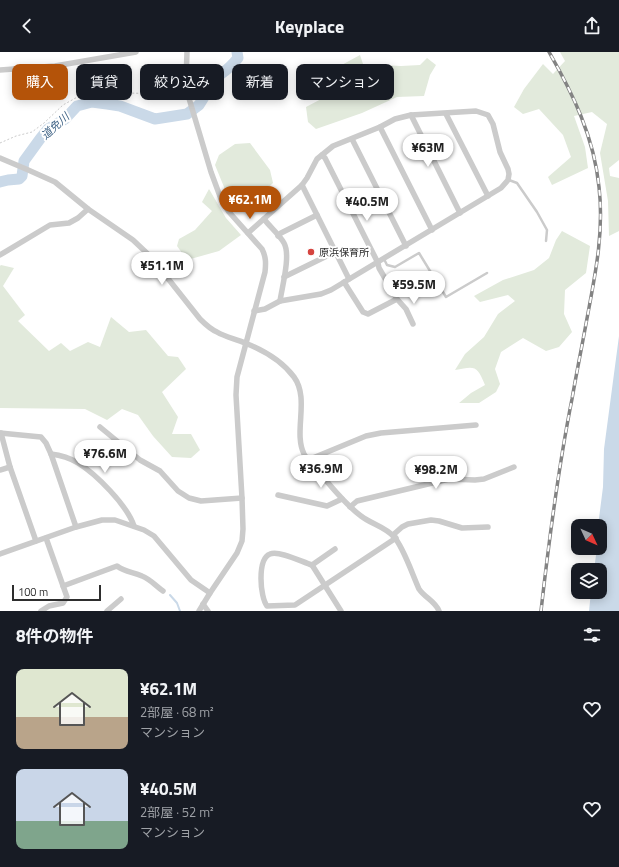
<!DOCTYPE html>
<html lang="ja">
<meta charset="utf-8">
<style>
body{margin:0;font-family:"Titillium Web","Noto Sans JP",sans-serif;background:#20242c;color:#f1f3f6;height:100vh;display:flex;flex-direction:column;font-size:15px;white-space:nowrap}
*{box-sizing:border-box;margin:0}
p{font-size:13px;color:#9ea1a6}
.icon{flex:none;width:22px;height:22px;fill:none;stroke:currentColor;stroke-width:2;stroke-linecap:round;stroke-linejoin:round}
.map{position:relative;height:559px;overflow:hidden}
.panel{display:flex;flex-direction:column;background:#171b24;flex:1}
.panel>*{flex:none}
.guide{position:absolute;left:12px;top:12px;width:400px;height:36px;display:flex;gap:8px}
.needle{width:26px;rotate:134deg}
.tools{position:absolute;left:571px;top:467px;display:grid;gap:8px}
.tools a{display:grid;place-items:center;width:36px;height:36px;border-radius:8px;background:#171b24;box-shadow:0 2px 10px #0003;font-size:20px}
.scale{position:absolute;left:12px;bottom:10px;width:89px;box-sizing:border-box;padding-left:4px;border:2px solid #2e2e2e;border-top:0;font-size:11px;line-height:14px;white-space:nowrap;color:#2e2e2e;-webkit-text-stroke:3px #fff;paint-order:stroke}
.price{position:absolute;translate:-50% -34px;padding:0 9px;border-radius:14px;background:#fff;color:#222;font-size:13px;line-height:26px;filter:drop-shadow(0 1px 2px #0008)}
.price::after{content:'';position:absolute;left:50%;top:24px;width:12px;height:9px;margin-left:-6px;background:inherit;clip-path:polygon(0 0,100% 0,50% 100%)}
.price.selected{background:#b45309;color:#fff}
ul{padding:0;list-style:none}
li{display:flex;align-items:center;gap:12px;height:100px;padding:0 16px}
li span{display:grid;place-items:center;flex:none;width:112px;height:80px;border-radius:8px;color:#555}
li>.icon{margin-inline-start:auto}
span .icon{width:48px;height:48px;fill:#fffc;stroke-width:1}
li b{font-size:17px}
h2{display:flex;justify-content:space-between;align-items:center;height:48px;padding:0 16px;font-size:17px}
.tag{padding:0 14px;border-radius:8px;background:#171b24;box-shadow:0 2px 10px #0003;font-size:14px;line-height:36px}
.tag.selected{background:#b45309;color:#fff}
header{display:flex;justify-content:space-between;align-items:center;height:52px;padding:0 16px;background:#171b24;font-size:18px;font-weight:700}
.map>svg:first-child{display:block}
</style>
<header><svg class="icon" aria-label="back" viewBox="0 0 24 24"><path d="M15 5l-7 7 7 7"/></svg>Keyplace<svg class="icon" aria-label="share" viewBox="0 0 24 24"><path d="M12 15V3M7 8l5-5 5 5M5 13v7h14v-7"/></svg></header>
<div class="map">
<svg width="619" height="559" viewBox="0 0 619 559">
<rect width="100%" height="100%" fill="#fff"/>
<g fill="#e2eadc">
<path d="M560 0H619V108L609 116 610 124 619 126V179L609 184 608 149 600 101 607 72 592 60 574 64 585 95 588 116 552 133 548 125 571 105 563 83 539 57 523 62 514 55 524 37 543 12 553 22 565 9Z"/>
<path d="M360 3 363 12 401 14 420 13 427 6 436 13 430 23 424 44 397 45 362 61 316 77 308 70 306 55 325 45 327 21Z"/>
<path d="M250 91 270 118 273 131 254 149 245 148 241 159 231 152 215 113 219 103 235 92Z"/>
<path d="M209 137 226 166 241 183 219 199 187 208 177 194 179 187 195 178 212 159 202 150Z"/>
<path d="M562 179 590 194 586 221 565 238 564 262 572 280 559 295 546 299 523 286 501 300 495 317 500 332 496 340 479 351H459L471 341 485 333C477 313 475 314 455 318L465 302 484 285 498 262 515 249 508 243 480 250 474 244 503 228 534 218 549 206 556 188Z"/>
<path d="M1 213 14 216 3 234 25 263 18 269 49 299 61 291 70 299 88 290 100 295 111 265 129 280 146 278 168 304 178 305 186 317 162 340 178 365 172 382H191L200 398 191 406 172 405 153 384 138 363 122 357 107 368 85 357 0 356V214Z"/>
</g>
<path fill="#cad9e8" d="M619 284V559H589L591 540H600V518H594L597 496H600V474H598L603 435 604 397Z"/>
<g fill="none" stroke-linecap="round" stroke-linejoin="round">
<path stroke="#cad9e8" stroke-width="2" d="M170 543 177 551 180 559"/>
<path stroke="#cad9e8" stroke-width="11" d="M0 130 8 128 19 127 22 124 24 109 40 87 48 77 65 67 77 54 92 50 107 52 120 54 155 67 187 62 199 53 204 45 203 37C208 31 215 27 221 22 227 18 233 12 238 6L237 0"/>
<path stroke="#cbcbcb" stroke-width="1" stroke-dasharray="2 2" stroke-linecap="butt" d="M0 91 16 84 32 80 44 71 63 53 81 43 98 38H114L127 41 169 42 158 37 169 31 180 29"/>
<g stroke="#cbcbcb" stroke-width="2.5">
<path d="M509 128 517 131 537 160 547 178 546 189"/>
<path d="M384 207 387 213 395 215 419 201 446 245 487 221"/>
</g>
<g stroke="#cbcbcb" stroke-width="5.5">
<path d="M187 0 186 28 188 43 211 120 221 147 229 160 262 197C266 205 266 211 265 220L237 325 236 343 242 446 243 477 242 489 237 501 210 541 199 559"/>
<path d="M0 18 55 14 136 0"/>
<path d="M446 62 488 144"/>
<path d="M411 63 460 161"/>
<path d="M380 75 432 178"/>
<path d="M352 87 406 194"/>
<path d="M322 103 325 106 378 211 379 216 397 247 406 257 413 272"/>
<path d="M0 106 26 117 55 130 88 157 133 188 151 205 200 267C205 272 210 277 217 280 225 285 236 287 245 291 263 298 282 309 294 325 310 347 293 380 304 402 309 411 316 418 323 425 335 439 346 453 361 464 371 472 386 475 394 485 403 494 413 524 419 537 425 546 435 549 439 559"/>
<path d="M302 133 349 227"/>
<path d="M264 167C270 175 279 182 284 191 291 203 282 235 280 249"/>
<path d="M248 181 302 133 307 126 317 107 333 94 380 75 395 67 411 63 476 59 488 63 493 72 500 100 508 117 509 122 508 128 501 136 331 238 321 242 280 249 265 257 254 259"/>
<path d="M278 184 281 181 317 163"/>
<path d="M0 203 50 173 69 171 78 166 88 157"/>
<path d="M284 225 335 200"/>
<path d="M344 230 363 260 368 262 397 247"/>
<path d="M100 375 140 408 160 419 178 439 189 446 201 449 242 446"/>
<path d="M0 381 41 385 46 391 51 402 76 475"/>
<path d="M1 381 10 415 36 489"/>
<path d="M51 402C60 403 70 406 78 411 96 422 127 453 134 474"/>
<path d="M308 408 366 384 381 381 476 373"/>
<path d="M0 418 10 415"/>
<path d="M278 443 327 454 342 447"/>
<path d="M350 455 357 449 449 427 475 428 484 427 514 415"/>
<path d="M393 483 402 475 408 472 431 468 439 469 462 476 488 475"/>
<path d="M335 497 312 513C302 510 279 498 270 502 257 507 260 545 267 554L295 553 396 486"/>
<path d="M0 502 76 475 102 468H115L144 478 154 484 191 528 210 541"/>
<path d="M312 513 341 559"/>
<path d="M63 534 117 514C125 520 133 520 142 524 150 527 156 534 163 539"/>
<path d="M203 552 208 559"/>
<path d="M41 559 49 554 63 551 67 545 46 486"/>
<path d="M107 559 121 547"/>
</g>
<g stroke="#838383" stroke-width="3.5">
<path id="rail" d="M541 559C549 488 558 417 572 347 577 318 583 289 588 261 596 219 604 178 599 135 594 85 573 42 549 0"/>
</g>
<use href="#rail" stroke="#fff" stroke-width="2" stroke-dasharray="6" stroke-linecap="butt"/>
</g>
<circle fill="#d5443f" stroke="#fff" stroke-width="1.5" cx="311" cy="200" r="4"/>
<g text-anchor="middle" dominant-baseline="central" stroke-width="4" stroke-linejoin="round" paint-order="stroke">
<g font-size="10" fill="#2e2e2e" stroke="#fff" text-anchor="start">
<text x="319" y="200">原浜保育所</text>
</g>
<g font-size="11" font-style="italic" fill="#436688" stroke="#fff">
<text transform="translate(55 74) rotate(-42)">道免川</text>
</g>
</g>
</svg>
<div class="tools">
<a><svg class="needle" viewBox="-14 -14 28 28"><path d="M0-13l5 13h-10z" fill="#e53935"/><path d="M0 13l5-13h-10z" fill="#9ea1a6"/></svg></a>
<a><svg class="icon" aria-label="layers" viewBox="0 0 24 24"><path d="M12 4l9 5-9 5-9-5zM3 14l9 5 9-5"/></svg></a>
</div>
<div class="scale">100 m</div>
<b class="price" style="left:428px;top:116px">¥63M</b>
<b class="price selected" style="left:250px;top:168px">¥62.1M</b>
<b class="price" style="left:367px;top:170px">¥40.5M</b>
<b class="price" style="left:162px;top:234px">¥51.1M</b>
<b class="price" style="left:414px;top:253px">¥59.5M</b>
<b class="price" style="left:105px;top:422px">¥76.6M</b>
<b class="price" style="left:321px;top:437px">¥36.9M</b>
<b class="price" style="left:436px;top:438px">¥98.2M</b>
<div class="guide">
<a class="tag selected">購入</a>
<a class="tag">賃貸</a>
<a class="tag">絞り込み</a>
<a class="tag">新着</a>
<a class="tag">マンション</a>
</div>
</div>
<section class="panel">
<h2>8件の物件<svg class="icon" aria-label="filters" viewBox="0 0 24 24"><path d="M4 7h16M4 17h16"/><circle cx="9" cy="7" r="2"/><circle cx="15" cy="17" r="2"/></svg></h2>
<ul>
<li><span style="background:linear-gradient(#dfe7d0 60%,#b9a48a 0)"><svg class="icon" aria-label="home" viewBox="0 0 24 24"><path d="M3 11l9-7 9 7M6 9v11h12V9"/></svg></span><div><b>¥62.1M</b><p>2部屋 · 68 m²</p><p>マンション</p></div><svg class="icon" aria-label="heart" viewBox="0 0 24 24"><path d="M12 20l-8-8c-3-5 5-10 8-4 3-6 11-1 8 4z"/></svg></li>
<li><span style="background:linear-gradient(#c9d6e8 65%,#7fa58c 0)"><svg class="icon" aria-label="home" viewBox="0 0 24 24"><path d="M3 11l9-7 9 7M6 9v11h12V9"/></svg></span><div><b>¥40.5M</b><p>2部屋 · 52 m²</p><p>マンション</p></div><svg class="icon" aria-label="heart" viewBox="0 0 24 24"><path d="M12 20l-8-8c-3-5 5-10 8-4 3-6 11-1 8 4z"/></svg></li>
</ul>
</section>
